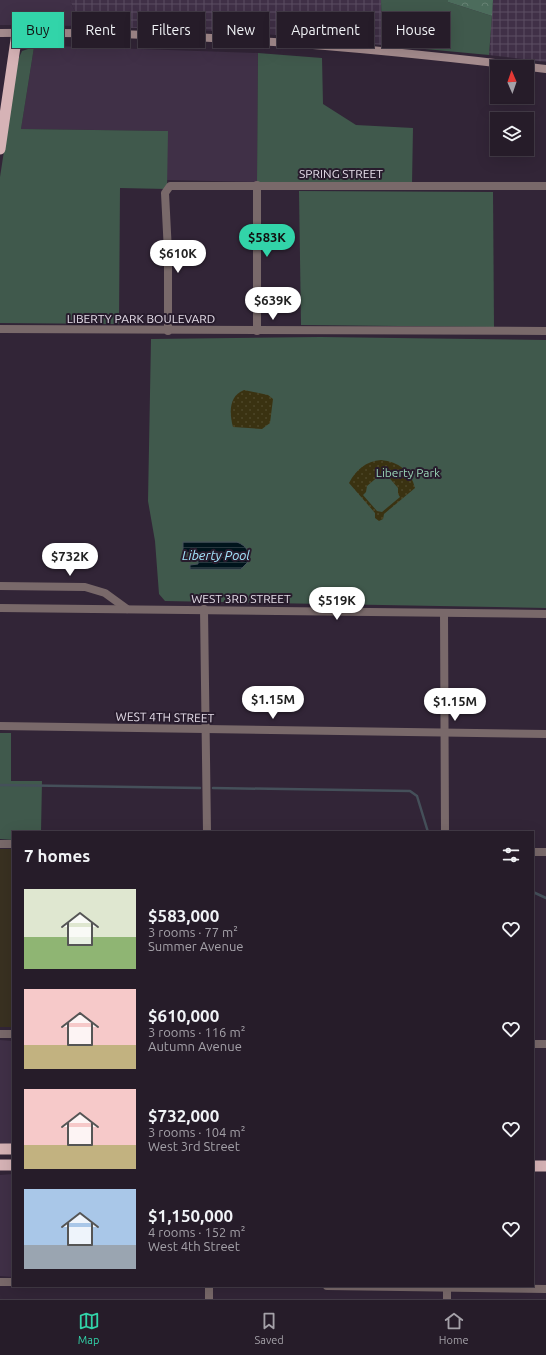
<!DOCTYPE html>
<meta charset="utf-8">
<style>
body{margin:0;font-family:Ubuntu,sans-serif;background:#2e2531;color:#f1f3f6;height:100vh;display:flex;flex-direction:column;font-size:15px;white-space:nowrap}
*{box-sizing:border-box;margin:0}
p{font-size:13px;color:#a4a1a8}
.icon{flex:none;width:22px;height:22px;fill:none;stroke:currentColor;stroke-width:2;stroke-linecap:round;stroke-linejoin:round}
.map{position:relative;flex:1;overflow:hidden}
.side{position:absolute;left:12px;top:831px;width:522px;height:456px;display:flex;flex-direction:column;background:#261c29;border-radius:0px;box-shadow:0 4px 16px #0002,0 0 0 1px #423a46}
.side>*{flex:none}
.hud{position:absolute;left:12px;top:12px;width:522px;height:36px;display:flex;gap:8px}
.needle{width:26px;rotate:358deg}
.tools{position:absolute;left:490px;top:60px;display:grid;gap:8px}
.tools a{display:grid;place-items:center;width:44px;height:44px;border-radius:0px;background:#261c29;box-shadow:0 4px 16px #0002,0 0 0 1px #423a46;font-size:20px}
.price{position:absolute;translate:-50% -34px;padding:0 9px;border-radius:14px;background:#fff;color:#222;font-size:13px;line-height:26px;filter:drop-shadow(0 1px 2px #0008)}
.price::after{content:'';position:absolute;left:50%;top:24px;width:12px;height:9px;margin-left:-6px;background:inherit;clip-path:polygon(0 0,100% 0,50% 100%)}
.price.current{background:#32d4a9;color:#111}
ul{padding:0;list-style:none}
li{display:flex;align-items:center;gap:12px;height:100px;padding:0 12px}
li span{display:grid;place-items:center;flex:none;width:112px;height:80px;border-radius:0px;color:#555}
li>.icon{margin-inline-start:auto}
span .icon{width:48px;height:48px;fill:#fffc;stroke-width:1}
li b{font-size:17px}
h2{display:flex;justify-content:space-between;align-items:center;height:48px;padding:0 12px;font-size:17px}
.tag{padding:0 14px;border-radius:0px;background:#261c29;box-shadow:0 4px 16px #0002,0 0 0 1px #423a46;font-size:14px;line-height:36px}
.tag.current{background:#32d4a9;color:#111}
.tabs{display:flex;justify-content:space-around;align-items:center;height:56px;border-top:1px solid #423a46;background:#261c29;font-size:11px;color:#a4a1a8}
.tabs a{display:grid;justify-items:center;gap:2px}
.tabs .current{color:#32d4a9}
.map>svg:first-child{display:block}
</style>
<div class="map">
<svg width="546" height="1299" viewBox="0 0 546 1299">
<defs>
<pattern id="industrial-grid" width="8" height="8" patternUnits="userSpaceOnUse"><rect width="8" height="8" fill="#403047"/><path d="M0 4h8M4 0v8" fill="none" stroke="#5b4e62"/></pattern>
<pattern id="forest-crowns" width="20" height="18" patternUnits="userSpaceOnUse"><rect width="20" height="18" fill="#4c6c5c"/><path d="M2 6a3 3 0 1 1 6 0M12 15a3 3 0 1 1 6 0" fill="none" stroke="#668173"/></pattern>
<pattern id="sand-dots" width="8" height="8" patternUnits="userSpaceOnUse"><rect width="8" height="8" fill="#3a3211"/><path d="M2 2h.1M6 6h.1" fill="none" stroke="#4d4628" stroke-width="1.8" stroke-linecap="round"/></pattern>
<pattern id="water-rules" width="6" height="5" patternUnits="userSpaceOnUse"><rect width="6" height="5" fill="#00141c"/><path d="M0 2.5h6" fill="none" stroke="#25363d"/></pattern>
</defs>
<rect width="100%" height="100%" fill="#322537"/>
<g fill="#403047">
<path d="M0 0H70L81 26 0 25Z"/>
<path d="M54 46 258 53 257 182 167 180V131L21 129 34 47Z"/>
<path d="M0 1040 13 1041V1146L0 1143Z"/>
<path d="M13 1174V1277L0 1276V1175Z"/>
</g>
<g fill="url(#industrial-grid)">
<path d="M70 0H381L382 45 244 32 81 26Z"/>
<path d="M493 0H546V62L489 55Z"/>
</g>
<rect fill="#393121" x="0" y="849" width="13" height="178"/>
<g fill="#40594c">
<path d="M381 0H448V2L492 16 489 55 382 45Z"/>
<path d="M34 47 21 129 168 131 167 189 120 188 119 324 0 323V177L18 60 22 51Z"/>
<path d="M258 53 322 58 323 104 356 125 413 128 412 184 257 182Z"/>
<path d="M299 191 493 192 494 327 301 325Z"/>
<path d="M320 337 546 340V608L165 601 159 594 155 541 148 501 151 339Z"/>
<path d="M0 733H11V781H42L41 832H13V840L0 839Z"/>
</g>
<path fill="url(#forest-crowns)" d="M448 0H493L492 16 448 2Z"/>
<g fill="url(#sand-dots)" fill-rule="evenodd">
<path d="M244 390 268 395 273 399 270 423 262 429 233 427C229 412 229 396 244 390Z"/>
<path d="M381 460C399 462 411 471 415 488L384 514 383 519 379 521 375 518V513L349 483C356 470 366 461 381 460ZM381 474H386L398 488V494L400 497 382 512 377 511 363 495 366 492 367 486Z"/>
</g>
<path fill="url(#water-rules)" stroke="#45505a" d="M183 542H237C247 546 250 552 248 562L241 569H190V565L198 564V553L183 552Z"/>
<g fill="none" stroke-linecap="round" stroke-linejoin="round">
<g stroke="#45505a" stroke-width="2.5">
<path d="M0 785 200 788"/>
<path d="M213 788 410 791 417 796 428 832"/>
<path d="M533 892 546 898"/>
</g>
<g stroke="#79696a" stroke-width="8">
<path d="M257 185V331"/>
<path d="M0 329 546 331"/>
<path d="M168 331V252L165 193 170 186H546"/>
<path d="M204 609 207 832"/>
<path d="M444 613 445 832"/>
<path d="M0 726 546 734"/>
<path d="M0 844H13"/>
<path d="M533 852H546"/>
<path d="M0 1034H13"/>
<path d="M533 1044H546"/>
<path d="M0 1282H13"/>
<path d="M209 1286V1299"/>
<path d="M327 1286 546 1289"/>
<path d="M447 1286V1299"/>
</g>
<g stroke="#79696a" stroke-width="8">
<path d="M0 586 85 587 105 593 127 609"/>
<path d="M0 608 546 614"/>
</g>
<path stroke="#a58c8e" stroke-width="8" d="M0 33C182 31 366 47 546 69"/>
<g stroke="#d6b3b6" stroke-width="11">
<path d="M0 149 17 33"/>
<path d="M0 1149H13"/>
<path d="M0 1165H13"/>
<path d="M533 1166H546"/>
</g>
</g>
<g text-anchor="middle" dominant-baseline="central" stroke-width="4" stroke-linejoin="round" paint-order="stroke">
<g font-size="12" fill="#e5dde9" stroke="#281c2d">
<text x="341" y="173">SPRING STREET</text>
<text x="141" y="318">LIBERTY PARK BOULEVARD</text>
<text x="241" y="598">WEST 3RD STREET</text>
<text transform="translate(165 717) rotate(1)">WEST 4TH STREET</text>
</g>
<g font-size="12" fill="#99d4b6" stroke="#281c2d">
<text x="408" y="472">Liberty Park</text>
</g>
<g font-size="13" font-style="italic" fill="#a3e5fd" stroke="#281c2d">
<text x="216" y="555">Liberty Pool</text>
</g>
</g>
</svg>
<div class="tools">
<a><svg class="needle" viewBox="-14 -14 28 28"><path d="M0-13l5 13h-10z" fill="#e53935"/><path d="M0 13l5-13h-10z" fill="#a4a1a8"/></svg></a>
<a><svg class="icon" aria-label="layers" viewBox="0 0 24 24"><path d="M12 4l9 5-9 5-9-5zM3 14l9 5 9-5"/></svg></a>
</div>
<b class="price current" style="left:267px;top:258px">$583K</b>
<b class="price" style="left:178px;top:274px">$610K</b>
<b class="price" style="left:273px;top:321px">$639K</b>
<b class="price" style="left:70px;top:577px">$732K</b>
<b class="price" style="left:337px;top:621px">$519K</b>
<b class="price" style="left:273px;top:720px">$1.15M</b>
<b class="price" style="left:455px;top:722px">$1.15M</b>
<div class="hud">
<a class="tag current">Buy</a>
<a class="tag">Rent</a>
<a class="tag">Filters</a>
<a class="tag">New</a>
<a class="tag">Apartment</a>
<a class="tag">House</a>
</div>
<section class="side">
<h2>7 homes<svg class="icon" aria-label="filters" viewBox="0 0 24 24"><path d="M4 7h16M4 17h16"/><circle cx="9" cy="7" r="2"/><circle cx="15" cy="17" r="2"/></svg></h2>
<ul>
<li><span style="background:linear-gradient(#dfe7d0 60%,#8fb573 0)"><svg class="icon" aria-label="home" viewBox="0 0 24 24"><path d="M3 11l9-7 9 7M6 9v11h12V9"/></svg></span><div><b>$583,000</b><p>3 rooms · 77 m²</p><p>Summer Avenue</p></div><svg class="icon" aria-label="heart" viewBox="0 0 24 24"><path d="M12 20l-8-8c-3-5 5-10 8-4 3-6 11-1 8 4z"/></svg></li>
<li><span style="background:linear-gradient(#f6c9c9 70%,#c2b280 0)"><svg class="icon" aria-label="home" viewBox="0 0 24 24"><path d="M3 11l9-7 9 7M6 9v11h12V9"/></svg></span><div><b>$610,000</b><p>3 rooms · 116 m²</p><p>Autumn Avenue</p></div><svg class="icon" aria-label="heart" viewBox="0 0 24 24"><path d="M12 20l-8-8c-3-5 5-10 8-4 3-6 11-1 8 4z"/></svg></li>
<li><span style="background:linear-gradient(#f6c9c9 70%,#c2b280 0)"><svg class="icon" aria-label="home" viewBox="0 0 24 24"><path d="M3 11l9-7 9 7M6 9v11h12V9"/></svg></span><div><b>$732,000</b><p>3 rooms · 104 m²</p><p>West 3rd Street</p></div><svg class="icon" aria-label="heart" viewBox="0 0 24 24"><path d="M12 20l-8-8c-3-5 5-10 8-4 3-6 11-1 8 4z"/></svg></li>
<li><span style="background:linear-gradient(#a9c7e8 70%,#9aa5b1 0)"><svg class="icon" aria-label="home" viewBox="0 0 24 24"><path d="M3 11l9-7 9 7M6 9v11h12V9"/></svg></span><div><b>$1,150,000</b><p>4 rooms · 152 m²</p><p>West 4th Street</p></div><svg class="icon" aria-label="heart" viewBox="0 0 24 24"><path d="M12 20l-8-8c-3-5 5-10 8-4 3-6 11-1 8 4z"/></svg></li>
</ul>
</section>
</div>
<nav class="tabs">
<a class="current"><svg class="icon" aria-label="map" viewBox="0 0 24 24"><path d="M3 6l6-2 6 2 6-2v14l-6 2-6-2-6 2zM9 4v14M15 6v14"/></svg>Map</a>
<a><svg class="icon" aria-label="saved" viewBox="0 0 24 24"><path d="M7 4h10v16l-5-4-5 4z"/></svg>Saved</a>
<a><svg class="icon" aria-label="home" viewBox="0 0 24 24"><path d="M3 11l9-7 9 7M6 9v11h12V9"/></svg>Home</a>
</nav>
